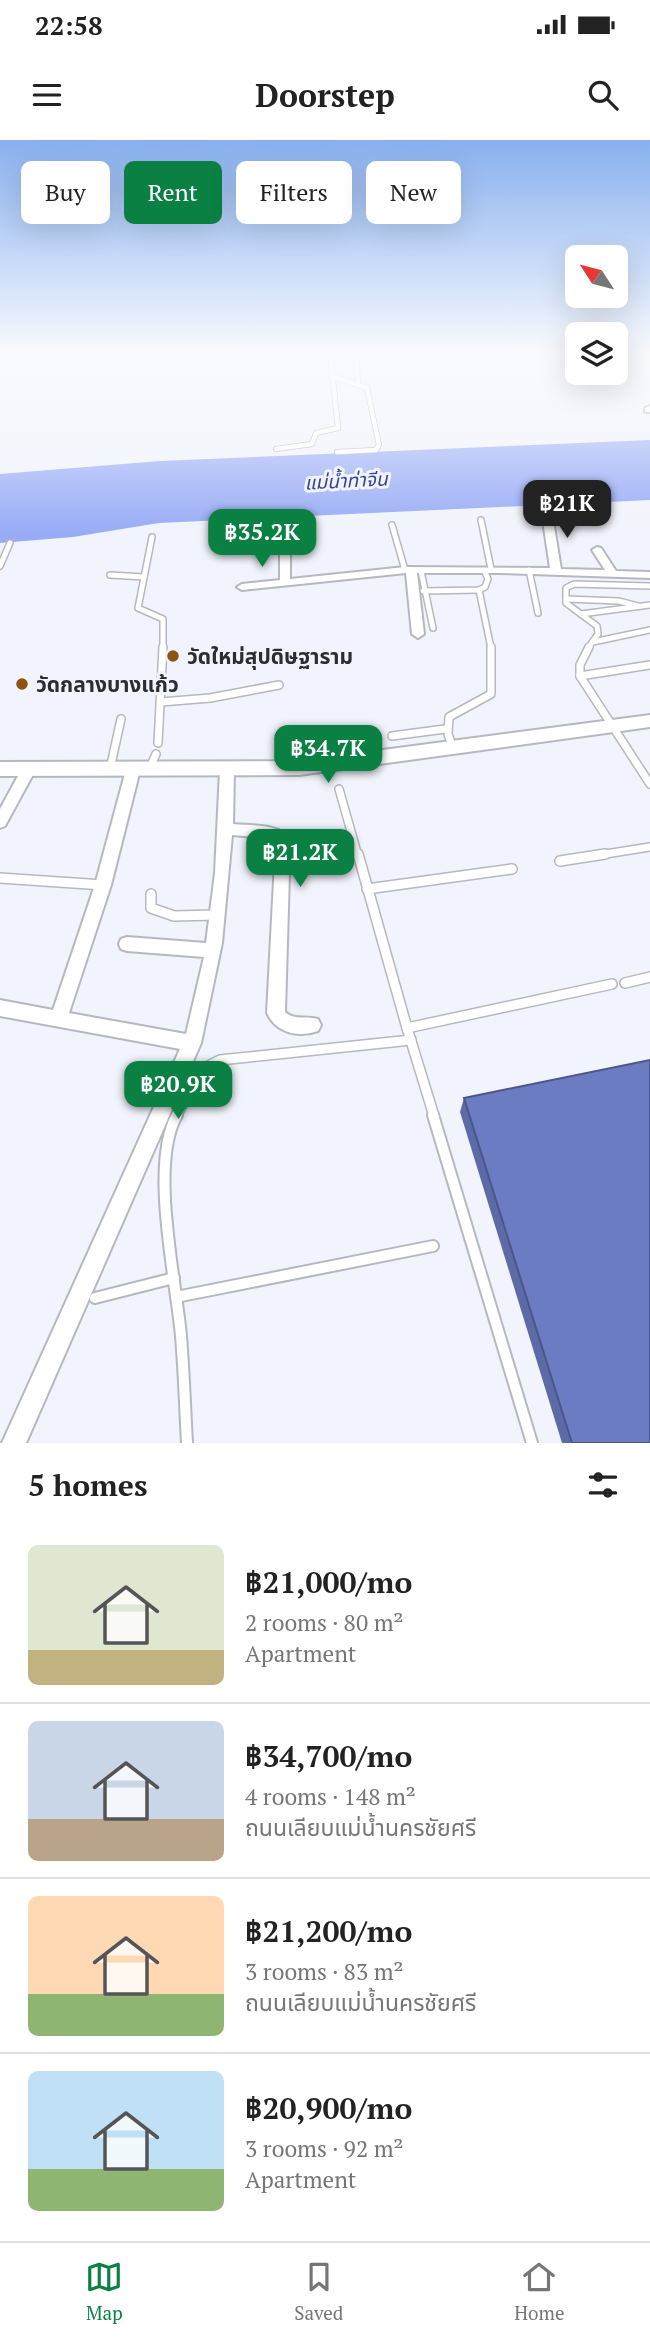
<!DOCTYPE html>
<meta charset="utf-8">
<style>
body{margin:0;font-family:"PT Serif","Noto Sans Thai",serif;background:#f6f6f6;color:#222;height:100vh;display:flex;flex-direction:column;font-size:26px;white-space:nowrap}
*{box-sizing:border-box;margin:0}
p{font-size:23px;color:#767676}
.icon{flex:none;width:38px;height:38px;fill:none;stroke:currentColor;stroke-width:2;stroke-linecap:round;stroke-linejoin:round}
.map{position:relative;height:1303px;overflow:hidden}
.sheet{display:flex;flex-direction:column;background:#fff;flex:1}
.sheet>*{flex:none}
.hud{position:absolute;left:21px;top:21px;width:609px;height:63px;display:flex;gap:14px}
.needle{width:46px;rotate:306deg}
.buttons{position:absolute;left:565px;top:105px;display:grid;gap:14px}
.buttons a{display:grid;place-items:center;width:63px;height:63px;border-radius:10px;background:#fff;box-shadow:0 7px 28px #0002;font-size:35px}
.price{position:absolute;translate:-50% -60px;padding:0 16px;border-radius:14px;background:#0b8043;color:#fff;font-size:23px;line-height:46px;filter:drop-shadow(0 2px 4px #0008)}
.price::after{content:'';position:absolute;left:50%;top:42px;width:21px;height:16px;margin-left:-10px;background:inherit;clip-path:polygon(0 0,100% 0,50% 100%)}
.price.selected{background:#222;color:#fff}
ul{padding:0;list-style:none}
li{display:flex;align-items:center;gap:21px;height:175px;padding:0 28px}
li+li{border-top:2px solid #e0e0e0}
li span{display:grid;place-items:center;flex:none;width:196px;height:140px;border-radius:10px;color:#555}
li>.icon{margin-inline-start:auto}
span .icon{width:84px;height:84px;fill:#fffc;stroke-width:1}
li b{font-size:30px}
h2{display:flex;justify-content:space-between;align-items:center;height:84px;padding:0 28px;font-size:30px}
.pill{padding:0 24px;border-radius:10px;background:#fff;box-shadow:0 7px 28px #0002;font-size:24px;line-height:63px}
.pill.selected{background:#0b8043;color:#fff}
.status{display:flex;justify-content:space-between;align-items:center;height:49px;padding:0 35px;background:#fff;direction:ltr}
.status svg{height:19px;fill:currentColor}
header{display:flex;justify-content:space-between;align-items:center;height:91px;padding:0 28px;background:#fff;font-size:32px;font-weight:800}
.dock{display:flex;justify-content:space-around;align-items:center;height:98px;border-top:2px solid #e0e0e0;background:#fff;font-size:19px;color:#767676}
.dock a{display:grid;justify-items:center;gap:4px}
.dock .selected{color:#0b8043}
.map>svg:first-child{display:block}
</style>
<div class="status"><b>22:58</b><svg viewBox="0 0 49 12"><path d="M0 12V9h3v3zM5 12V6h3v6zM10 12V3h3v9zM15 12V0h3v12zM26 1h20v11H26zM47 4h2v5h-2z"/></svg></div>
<header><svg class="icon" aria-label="menu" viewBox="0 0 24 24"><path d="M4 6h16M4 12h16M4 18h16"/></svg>Doorstep<svg class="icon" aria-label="search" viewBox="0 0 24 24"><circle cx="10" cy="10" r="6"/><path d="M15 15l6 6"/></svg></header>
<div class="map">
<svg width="650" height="1303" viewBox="0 0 650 1303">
<rect width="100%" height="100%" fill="#f1f4fc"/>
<path fill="#98abf6" d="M650 300V360L159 383 73 397 0 403V334L160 321Z"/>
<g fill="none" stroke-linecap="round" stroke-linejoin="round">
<g stroke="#b6b8c0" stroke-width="6">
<g id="lane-far4">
<path d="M356 215 358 243"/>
<path d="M335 237 367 248 379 305 376 310 337 312"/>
<path d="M276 309 312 304 316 293 338 288 330 211"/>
</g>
</g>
<g stroke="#b6b8c0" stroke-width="8">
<g id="lane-far3">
<path d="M481 380 491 429"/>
<path d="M392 385 405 430"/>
<path d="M152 397 138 468 163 479V508"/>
<path d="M0 426 10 403"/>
<path d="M529 430 538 473"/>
<path d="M421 431 433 488"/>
<path d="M110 435 144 437"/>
<path d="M479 450 491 508"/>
<path d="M423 451 479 450 485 447 488 439 484 430"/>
<path d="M566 459 619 461 638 466"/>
<path d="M581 474 650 465"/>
<path d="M593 502 650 490"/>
<path d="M588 508 598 494 597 486 566 463V448L574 444 650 446"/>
</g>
</g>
<g stroke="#b6b8c0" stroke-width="10">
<g id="lane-far2">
<path d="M589 507 580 525V536L650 644"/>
<path d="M580 536 650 525"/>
<path d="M161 562 210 558 279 545"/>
<path d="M392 596 445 589"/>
<path d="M158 603 163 507"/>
<path d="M453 608 448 594 449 577 491 554V507"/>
<path d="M110 629 121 579"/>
<path d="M149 630 156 614"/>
<path d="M339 649 358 716"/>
<path d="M593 716 650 707"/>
</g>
</g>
<g stroke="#b6b8c0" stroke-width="12">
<g id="lane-far1">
<path d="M358 714 407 888 612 844"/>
<path d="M560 721 605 714"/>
<path d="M0 738 103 745"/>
<path d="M367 749 512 729"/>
<path d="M151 754V768L174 776 216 775"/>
<path d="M625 843 650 837"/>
<path d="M407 888 434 976"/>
<path d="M176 976 202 929 220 920 411 900"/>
</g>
</g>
<g stroke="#b6b8c0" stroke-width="14">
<g id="lane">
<path d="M177 975C149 1024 176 1139 181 1196 184 1232 185 1267 187 1303"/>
<path d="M433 975 532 1303"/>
<path d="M176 1157 433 1106"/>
<path d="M95 1158 174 1138"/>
</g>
</g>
<g stroke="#b6b8c0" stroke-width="4">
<g id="street">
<path d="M650 266V272H645V268Z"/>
<path d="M547 371 552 374 561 429 605 430 592 410 597 407 601 408 616 431 650 432V438L499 433H417L424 494 418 498 412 494 406 433 242 450 237 447 242 444 280 440V413L285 410 290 413V439L405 427 550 428 542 374Z"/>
<path d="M29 624 36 629 5 686 0 688V669L24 625Z"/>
<path d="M133 625 140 630 111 745 69 873 186 894 204 817 127 811 121 809 119 804 121 799 127 797 206 803 215 733 220 630 227 625 234 630 233 684C251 686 278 683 290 699L285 872C294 881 307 875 318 879L321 885 318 891C298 898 276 893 267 873L276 702 269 698 232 695 222 803 201 903 26 1303H2L180 909 0 876V860L53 870 95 745 126 630Z"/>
</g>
</g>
<g stroke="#b6b8c0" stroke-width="4">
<path id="secondary" d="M650 575V587L299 635 0 636V622L299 621Z"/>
</g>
<use href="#lane-far4" stroke="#fff" stroke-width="4.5"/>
<use href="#lane-far3" stroke="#fff" stroke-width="5"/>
<use href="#lane-far2" stroke="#fff" stroke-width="7"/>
<use href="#lane-far1" stroke="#fff" stroke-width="9"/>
<use href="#lane" stroke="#fff" stroke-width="10"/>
<use href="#street" fill="#fff" fill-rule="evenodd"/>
<use href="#secondary" fill="#fff" fill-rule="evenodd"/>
</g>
<path fill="#5c6ba7" d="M464 958 650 1303H562L460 972Z"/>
<path fill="#6b7cc2" stroke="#4b5788" stroke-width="2" d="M650 920V1303H572L464 958Z"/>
<linearGradient id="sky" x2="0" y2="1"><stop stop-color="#88b0ee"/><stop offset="0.54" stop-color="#f9fafe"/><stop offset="1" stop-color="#f9fafe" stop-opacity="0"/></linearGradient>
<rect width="650" height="394" fill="url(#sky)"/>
<g fill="#8d530f" stroke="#f1f4fc" stroke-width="2.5">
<circle cx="173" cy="516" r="7"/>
<circle cx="22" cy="544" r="7"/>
</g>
<g text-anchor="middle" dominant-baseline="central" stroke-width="6" stroke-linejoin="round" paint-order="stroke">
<g font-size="19" font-style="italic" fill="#374399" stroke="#f1f4fc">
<text transform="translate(346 340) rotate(-3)">แม่น้ำท่าจีน</text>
</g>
<g font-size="21" font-weight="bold" fill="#2c2d30" stroke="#f1f4fc" text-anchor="start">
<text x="187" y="516">วัดใหม่สุปดิษฐาราม</text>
<text x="36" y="544">วัดกลางบางแก้ว</text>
</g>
</g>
</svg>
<div class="buttons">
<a><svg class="needle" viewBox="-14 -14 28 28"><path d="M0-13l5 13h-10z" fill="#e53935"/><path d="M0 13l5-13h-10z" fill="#767676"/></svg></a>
<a><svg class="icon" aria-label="layers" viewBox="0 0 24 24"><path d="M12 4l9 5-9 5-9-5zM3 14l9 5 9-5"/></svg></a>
</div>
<b class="price selected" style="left:567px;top:400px">฿21K</b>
<b class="price" style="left:262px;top:429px">฿35.2K</b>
<b class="price" style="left:328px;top:645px">฿34.7K</b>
<b class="price" style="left:300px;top:749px">฿21.2K</b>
<b class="price" style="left:178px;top:981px">฿20.9K</b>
<div class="hud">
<a class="pill">Buy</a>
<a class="pill selected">Rent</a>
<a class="pill">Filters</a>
<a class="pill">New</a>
</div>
</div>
<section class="sheet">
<h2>5 homes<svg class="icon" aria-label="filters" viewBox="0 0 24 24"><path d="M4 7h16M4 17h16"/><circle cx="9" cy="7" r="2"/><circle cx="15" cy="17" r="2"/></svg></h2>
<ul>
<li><span style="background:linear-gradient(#dfe7d0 75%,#c2b280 0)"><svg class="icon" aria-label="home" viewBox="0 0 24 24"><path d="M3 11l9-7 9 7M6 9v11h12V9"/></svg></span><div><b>฿21,000/mo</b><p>2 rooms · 80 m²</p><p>Apartment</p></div></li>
<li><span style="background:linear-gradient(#c9d6e8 70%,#b9a48a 0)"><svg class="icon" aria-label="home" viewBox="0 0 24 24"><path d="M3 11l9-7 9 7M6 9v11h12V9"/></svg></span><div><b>฿34,700/mo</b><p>4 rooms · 148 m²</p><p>ถนนเลียบแม่น้ำนครชัยศรี</p></div></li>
<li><span style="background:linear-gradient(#ffd9b3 70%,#8fb573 0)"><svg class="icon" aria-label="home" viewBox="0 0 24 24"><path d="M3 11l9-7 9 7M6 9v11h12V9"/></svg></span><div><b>฿21,200/mo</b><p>3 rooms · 83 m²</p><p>ถนนเลียบแม่น้ำนครชัยศรี</p></div></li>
<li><span style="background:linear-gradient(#bfe0f5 70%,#8fb573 0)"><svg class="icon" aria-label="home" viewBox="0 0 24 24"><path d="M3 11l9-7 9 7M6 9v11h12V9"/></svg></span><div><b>฿20,900/mo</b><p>3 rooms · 92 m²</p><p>Apartment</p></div></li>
</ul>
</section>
<nav class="dock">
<a class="selected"><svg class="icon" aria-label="map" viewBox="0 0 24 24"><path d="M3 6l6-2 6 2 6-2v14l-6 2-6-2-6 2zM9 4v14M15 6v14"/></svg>Map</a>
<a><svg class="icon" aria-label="saved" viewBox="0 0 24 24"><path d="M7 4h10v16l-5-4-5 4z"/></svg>Saved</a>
<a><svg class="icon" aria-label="home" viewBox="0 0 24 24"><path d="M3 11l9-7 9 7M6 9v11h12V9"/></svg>Home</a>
</nav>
